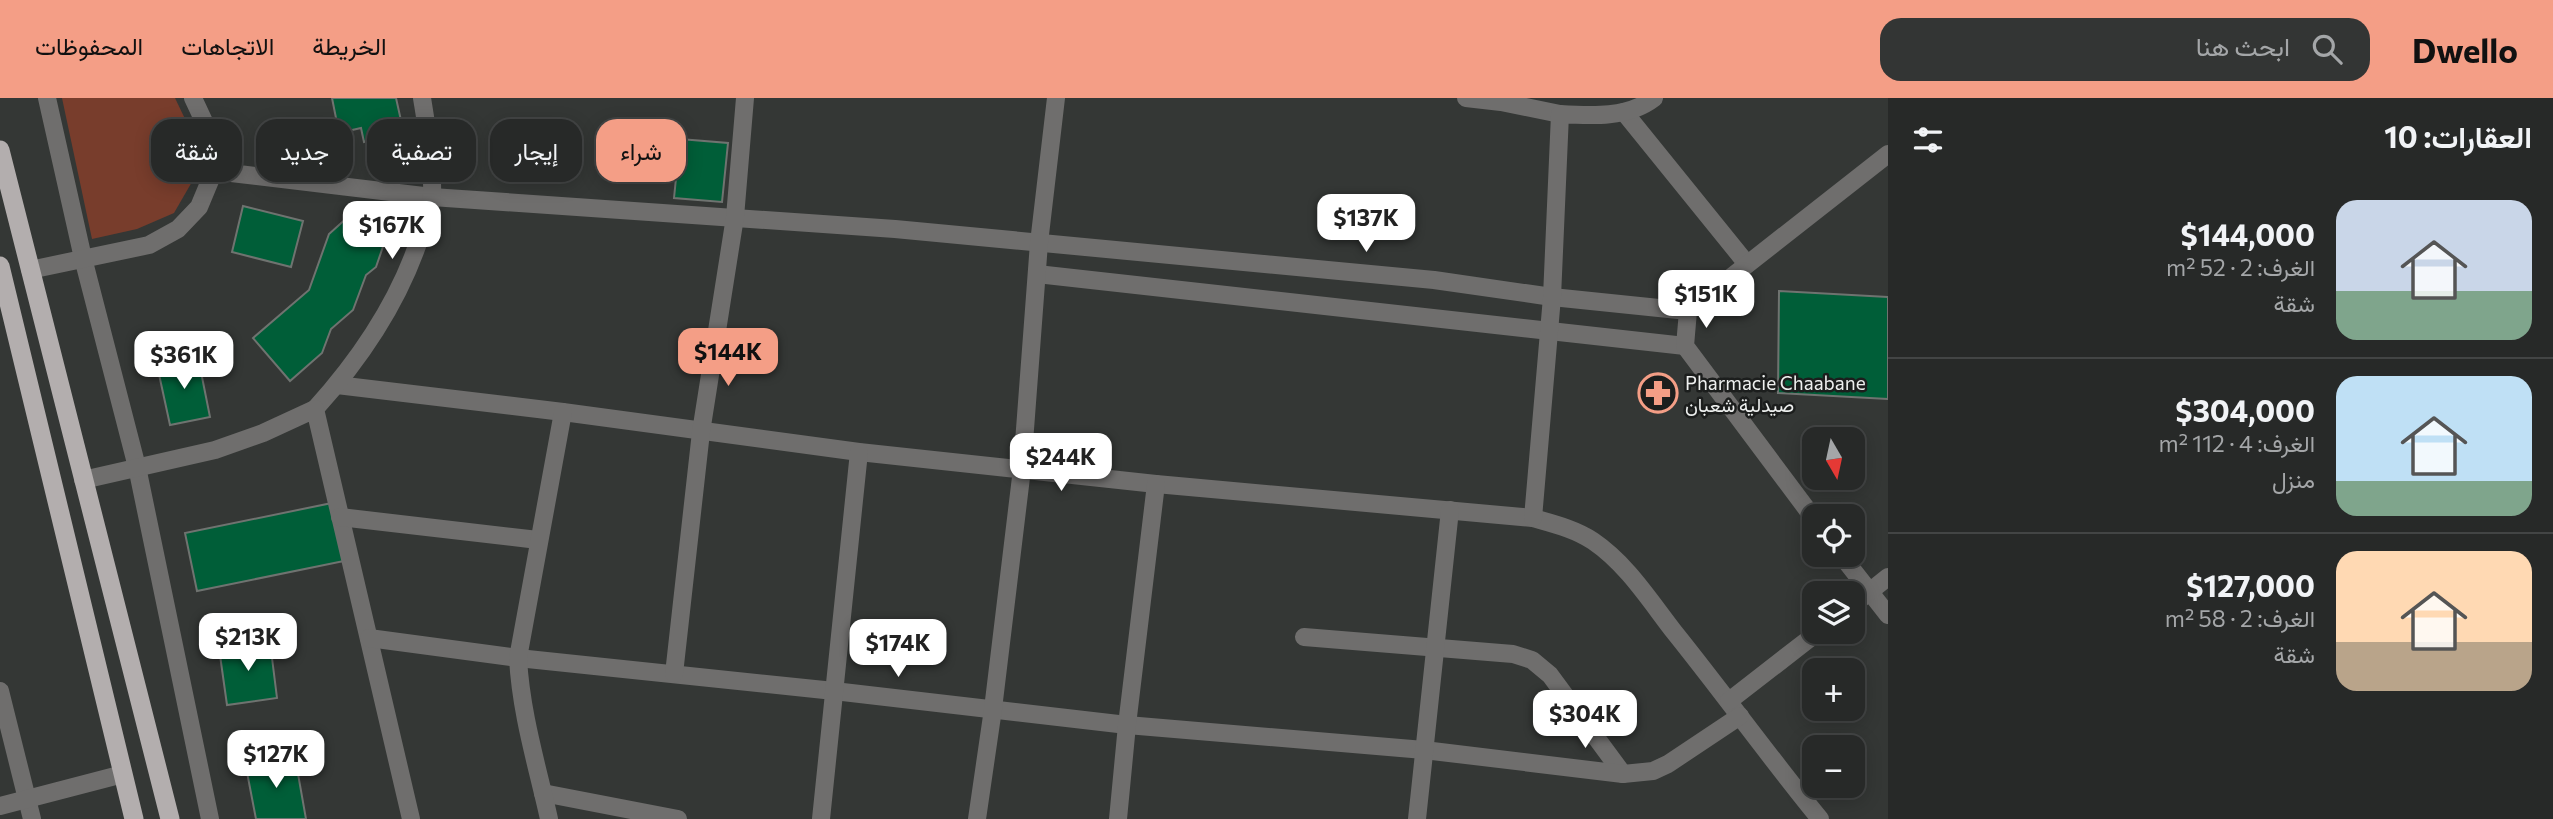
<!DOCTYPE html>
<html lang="ar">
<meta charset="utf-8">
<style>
body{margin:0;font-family:Commissioner,Vazirmatn,sans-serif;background:#333534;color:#f1f3f6;direction:rtl;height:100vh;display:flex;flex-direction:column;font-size:26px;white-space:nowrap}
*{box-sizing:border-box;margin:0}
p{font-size:23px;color:#a4a6a8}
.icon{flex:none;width:38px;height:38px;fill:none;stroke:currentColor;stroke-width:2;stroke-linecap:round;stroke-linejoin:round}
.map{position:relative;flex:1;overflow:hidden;direction:ltr}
.drawer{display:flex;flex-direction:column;background:#272928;width:665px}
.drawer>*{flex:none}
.guide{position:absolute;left:21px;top:21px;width:665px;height:63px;direction:rtl;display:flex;gap:14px}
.needle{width:46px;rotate:171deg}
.tools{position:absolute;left:1802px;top:329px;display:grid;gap:14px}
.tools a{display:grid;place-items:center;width:63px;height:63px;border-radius:14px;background:#272928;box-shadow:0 4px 18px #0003,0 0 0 2px #434545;font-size:35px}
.price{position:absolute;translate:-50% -60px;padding:0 16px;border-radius:14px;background:#fff;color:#222;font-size:23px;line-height:46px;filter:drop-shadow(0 2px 4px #0008)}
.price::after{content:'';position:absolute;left:50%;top:42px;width:21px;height:16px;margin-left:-10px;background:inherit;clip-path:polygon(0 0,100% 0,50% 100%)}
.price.on{background:#f49e86;color:#111}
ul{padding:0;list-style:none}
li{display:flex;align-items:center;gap:21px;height:175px;padding:0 21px}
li+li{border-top:2px solid #434545}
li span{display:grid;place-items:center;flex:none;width:196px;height:140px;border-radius:21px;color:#555}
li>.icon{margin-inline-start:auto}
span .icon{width:84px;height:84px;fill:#fffc;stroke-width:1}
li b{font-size:30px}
h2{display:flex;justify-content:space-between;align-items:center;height:84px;padding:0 21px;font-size:30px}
.pill{padding:0 24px;border-radius:21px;background:#272928;box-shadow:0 4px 18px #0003,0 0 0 2px #434545;font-size:24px;line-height:63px}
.pill.on{background:#f49e86;color:#111}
header{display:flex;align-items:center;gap:42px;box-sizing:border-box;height:98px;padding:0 35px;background:#f49e86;color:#111}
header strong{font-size:33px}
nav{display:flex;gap:38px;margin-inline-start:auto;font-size:24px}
.search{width:490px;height:63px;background:#333534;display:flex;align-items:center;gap:18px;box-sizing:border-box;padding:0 24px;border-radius:21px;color:#a4a6a8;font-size:26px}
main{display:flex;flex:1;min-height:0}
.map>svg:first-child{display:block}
</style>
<header>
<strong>Dwello</strong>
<div class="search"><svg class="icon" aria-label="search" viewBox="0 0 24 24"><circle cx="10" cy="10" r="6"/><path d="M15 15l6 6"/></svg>ابحث هنا</div>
<nav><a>الخريطة</a><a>الاتجاهات</a><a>المحفوظات</a></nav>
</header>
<main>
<section class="drawer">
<h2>العقارات: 10<svg class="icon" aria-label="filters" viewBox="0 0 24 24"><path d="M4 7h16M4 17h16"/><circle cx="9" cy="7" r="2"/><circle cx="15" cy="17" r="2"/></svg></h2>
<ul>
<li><span style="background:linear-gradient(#c9d6e8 65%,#7fa58c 0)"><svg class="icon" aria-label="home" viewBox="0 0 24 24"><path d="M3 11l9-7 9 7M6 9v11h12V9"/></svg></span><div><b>$144,000</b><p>الغرف: 2 · 52 m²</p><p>شقة</p></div></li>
<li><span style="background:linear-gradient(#bfe0f5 75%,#7fa58c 0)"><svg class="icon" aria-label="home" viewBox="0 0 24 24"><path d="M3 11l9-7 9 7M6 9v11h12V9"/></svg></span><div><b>$304,000</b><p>الغرف: 4 · 112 m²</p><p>منزل</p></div></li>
<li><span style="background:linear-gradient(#ffd9b3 65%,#b9a48a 0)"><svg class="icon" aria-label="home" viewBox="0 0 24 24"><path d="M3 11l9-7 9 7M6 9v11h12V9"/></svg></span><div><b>$127,000</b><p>الغرف: 2 · 58 m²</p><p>شقة</p></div></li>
</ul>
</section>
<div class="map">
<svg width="1888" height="721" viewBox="0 0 1888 721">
<rect width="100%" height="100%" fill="#343735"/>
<path fill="#783d2c" d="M62 0H175L197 46 200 70 174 115 137 131 92 141Z"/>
<g fill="#005e38" stroke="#6f7370" stroke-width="2">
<path d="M332 0H396L404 36 364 44 361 30 339 35Z"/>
<path d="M680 41 728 45 722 104 674 100Z"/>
<path d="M243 108 303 123 291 169 232 154Z"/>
<path d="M348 119 388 134 376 169 366 177 353 212 331 231 322 255 290 283 253 240 309 192 329 136Z"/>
<path d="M1779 193 1888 199V301L1778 295Z"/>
<path d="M198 259 210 319 170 327 157 267Z"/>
<path d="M332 405 344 463 197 493 185 435Z"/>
<path d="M270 544 277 600 227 607 219 550Z"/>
<path d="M295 659 306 721H256L246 669Z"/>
</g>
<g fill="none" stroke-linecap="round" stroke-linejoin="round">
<g stroke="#6f6e6d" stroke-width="18">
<path d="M47 0 83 160 137 369 210 721"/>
<path d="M1466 0 1501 4 1560 16"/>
<path d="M1624 14 1747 166"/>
<path d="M214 73 432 99 895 131 1434 182 1552 199 1688 213 1888 56"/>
<path d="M30 172 149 147 178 131 199 109 214 73V45L193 0"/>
<path d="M1037 176 1685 248"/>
<path d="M1688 213 1685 248 1815 422"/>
<path d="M337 287 563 314 859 354 1156 386 1533 420C1554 426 1575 431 1593 443 1627 466 1650 503 1675 535 1724 596 1770 660 1820 721"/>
<path d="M315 311C363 258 401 201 422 133 425 121 431 108 432 96 433 64 427 31 422 0"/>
<path d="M83 382 215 352 263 335 315 311 411 721"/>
<path d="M340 419 538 442"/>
<path d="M1533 420 1552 199 1560 16C1592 18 1628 20 1654 0"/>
<path d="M1841 457 1888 517"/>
<path d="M1853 507 1888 479"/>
<path d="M1304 539 1513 556 1532 562 1550 577 1623 676"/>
<path d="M369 540 518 560 834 593 1127 627 1424 652 1623 676 1653 673 1668 666 1740 618"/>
<path d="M674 576 701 334 735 119 745 0"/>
<path d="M0 593 32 721"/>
<path d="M1729 603 1818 534"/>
<path d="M543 695 678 721"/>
<path d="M0 708 123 676"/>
<path d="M549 721C537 667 521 616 518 560L563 314"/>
<path d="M821 721 859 354"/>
<path d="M977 721 993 611 1022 371 1039 145 1056 0"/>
<path d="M1118 721 1127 627 1156 386"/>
<path d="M1417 721 1450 412"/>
</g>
<g stroke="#b3aeae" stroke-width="19">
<path d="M0 52 170 721"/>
<path d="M0 168 134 721"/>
</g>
</g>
<defs>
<g id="pharmacy-ring" transform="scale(2.0125)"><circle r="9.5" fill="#1c1e1d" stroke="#f49e86" stroke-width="1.5"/><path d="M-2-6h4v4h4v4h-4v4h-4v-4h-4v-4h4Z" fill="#f49e86"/></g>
</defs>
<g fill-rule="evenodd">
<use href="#pharmacy-ring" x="1658" y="295"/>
</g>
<g text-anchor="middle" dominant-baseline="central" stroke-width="5" stroke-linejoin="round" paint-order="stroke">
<g font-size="19" fill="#eef0ef" stroke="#1c1e1d" text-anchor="start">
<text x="1685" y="284">Pharmacie Chaabane<tspan x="1685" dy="22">صيدلية شعبان</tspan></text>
</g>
</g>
</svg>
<div class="tools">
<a><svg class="needle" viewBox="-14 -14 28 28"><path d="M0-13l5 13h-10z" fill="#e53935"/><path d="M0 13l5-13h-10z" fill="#a4a6a8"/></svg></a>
<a><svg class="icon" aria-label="locate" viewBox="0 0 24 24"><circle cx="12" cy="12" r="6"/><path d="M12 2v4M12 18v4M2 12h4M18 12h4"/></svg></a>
<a><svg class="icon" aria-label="layers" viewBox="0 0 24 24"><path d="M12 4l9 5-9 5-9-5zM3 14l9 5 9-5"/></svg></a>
<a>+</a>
<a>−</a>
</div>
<b class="price" style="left:1366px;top:156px">$137K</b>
<b class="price" style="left:392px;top:163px">$167K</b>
<b class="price" style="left:1706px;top:232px">$151K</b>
<b class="price on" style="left:728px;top:290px">$144K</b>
<b class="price" style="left:184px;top:293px">$361K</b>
<b class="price" style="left:1061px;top:395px">$244K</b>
<b class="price" style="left:248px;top:575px">$213K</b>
<b class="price" style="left:898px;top:581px">$174K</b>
<b class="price" style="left:1585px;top:652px">$304K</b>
<b class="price" style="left:276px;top:692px">$127K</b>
<div class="guide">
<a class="pill on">شراء</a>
<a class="pill">إيجار</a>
<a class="pill">تصفية</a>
<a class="pill">جديد</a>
<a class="pill">شقة</a>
</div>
</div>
</main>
